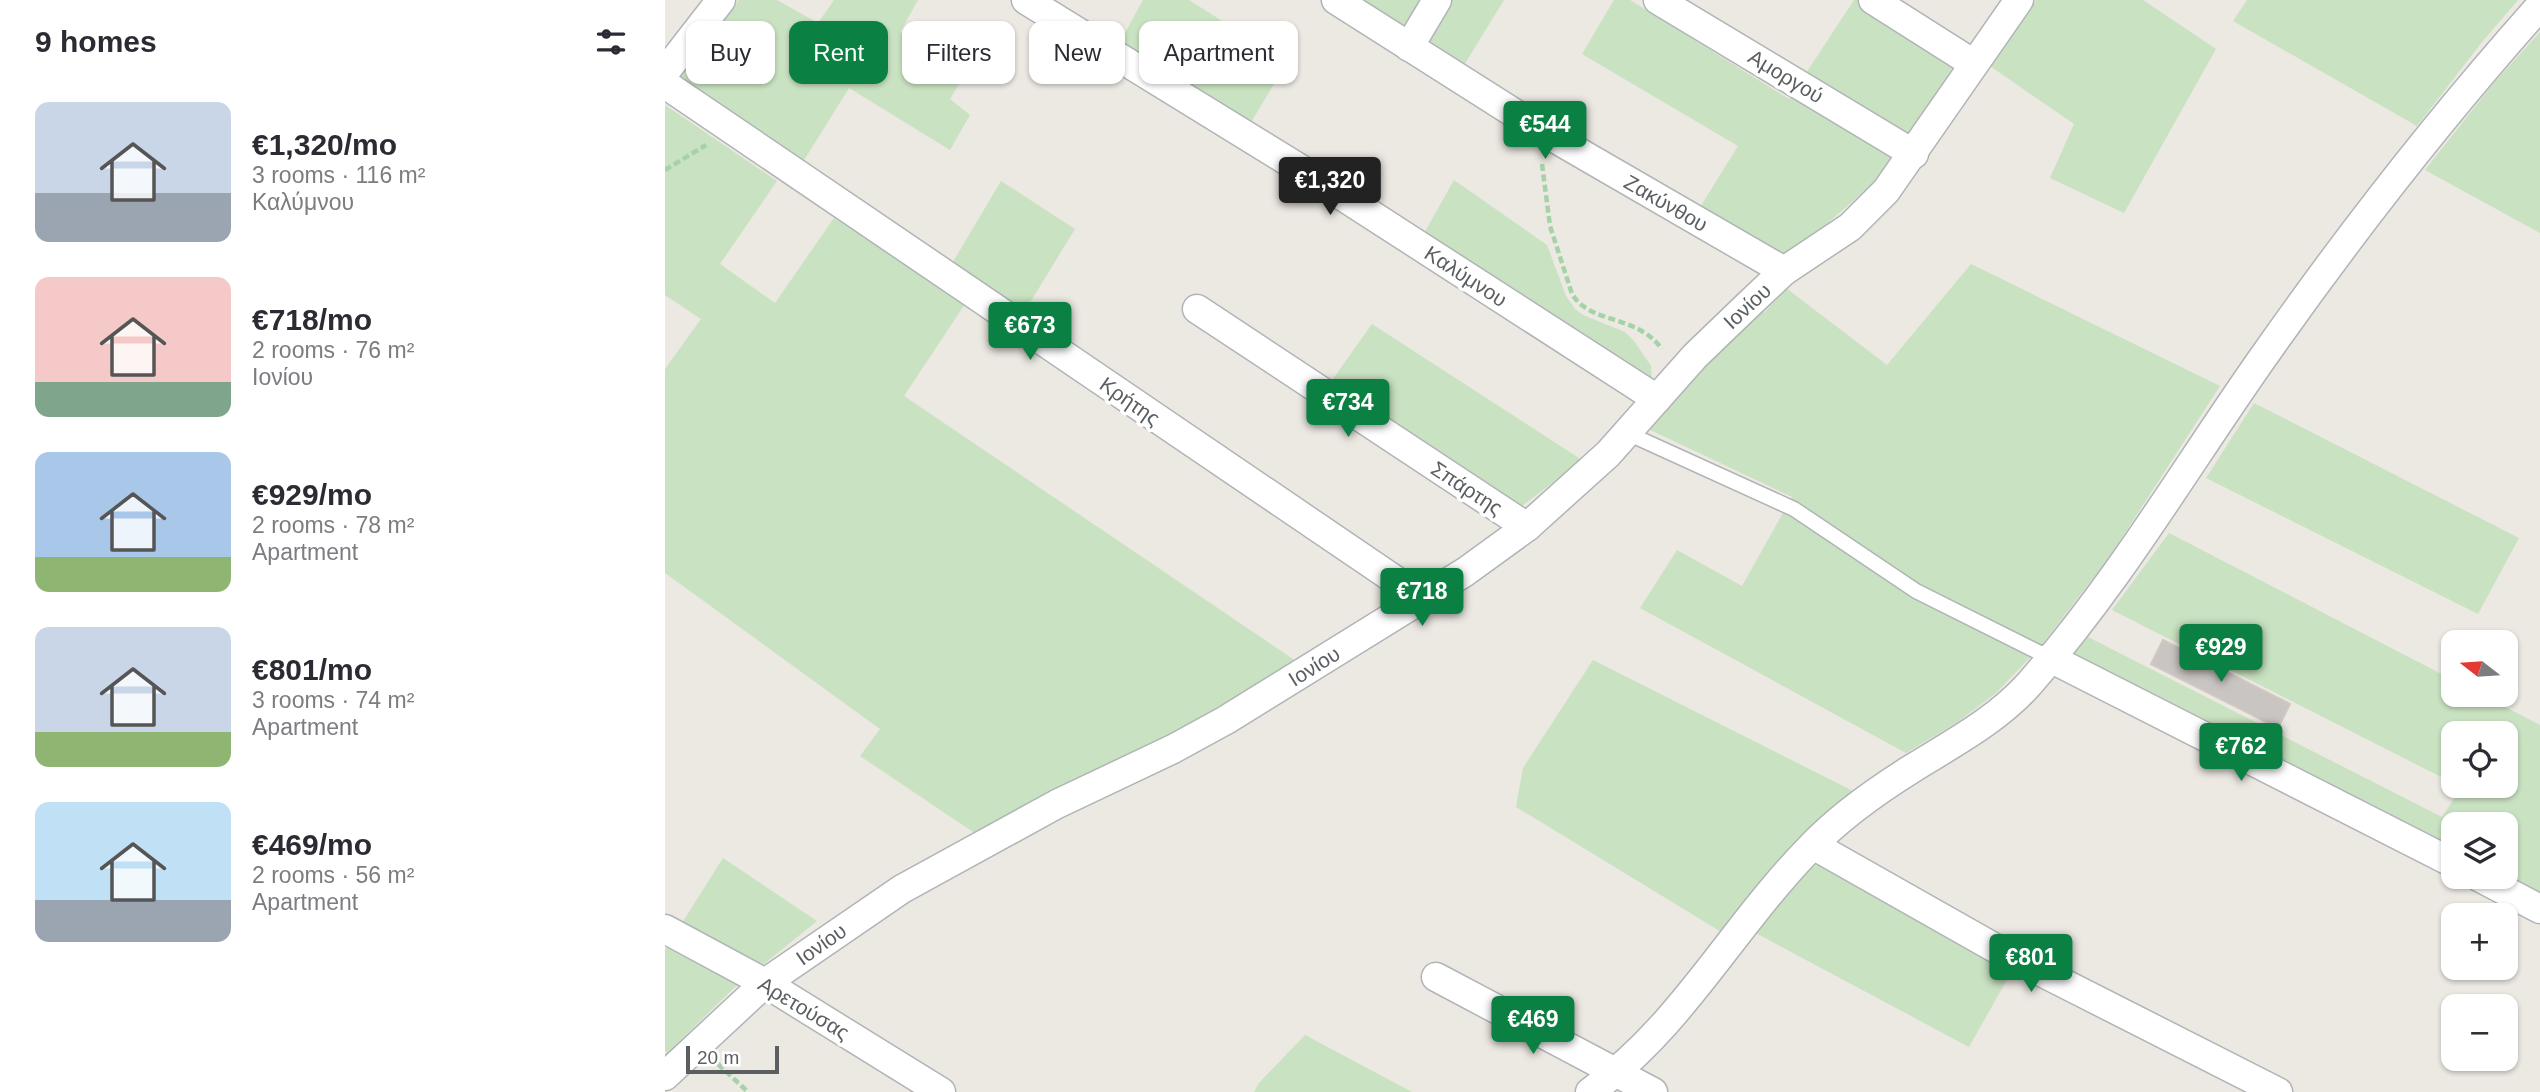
<!DOCTYPE html>
<meta charset="utf-8">
<style>
body{margin:0;font-family:Helvetica,sans-serif;background:#f2f2f3;color:#2b2b33;height:100vh;display:flex;flex-direction:column;font-size:26px;white-space:nowrap}
*{box-sizing:border-box;margin:0}
p{font-size:23px;color:#7c7c81}
.icon{flex:none;width:38px;height:38px;fill:none;stroke:currentColor;stroke-width:2;stroke-linecap:round;stroke-linejoin:round}
.map{position:relative;flex:1;overflow:hidden}
.sheet{display:flex;flex-direction:column;background:#fff;width:665px}
.sheet>*{flex:none}
.banner{position:absolute;left:21px;top:21px;width:665px;height:63px;display:flex;gap:14px}
.needle{width:46px;rotate:287deg}
.buttons{position:absolute;left:1776px;top:630px;display:grid;gap:14px}
.buttons a{display:grid;place-items:center;width:77px;height:77px;border-radius:14px;background:#fff;box-shadow:0 2px 5px #0004;font-size:35px}
.scale{position:absolute;left:21px;bottom:18px;width:93px;box-sizing:border-box;padding-left:7px;border:4px solid #5b5f62;border-top:0;font-size:19px;line-height:24px;white-space:nowrap;color:#5b5f62;-webkit-text-stroke:5px #fff;paint-order:stroke}
.price{position:absolute;translate:-50% -60px;padding:0 16px;border-radius:7px;background:#0b8043;color:#fff;font-size:23px;line-height:46px;filter:drop-shadow(0 2px 4px #0008)}
.price::after{content:'';position:absolute;left:50%;top:42px;width:21px;height:16px;margin-left:-10px;background:inherit;clip-path:polygon(0 0,100% 0,50% 100%)}
.price.current{background:#222;color:#fff}
ul{padding:0;list-style:none}
li{display:flex;align-items:center;gap:21px;height:175px;padding:0 35px}
li span{display:grid;place-items:center;flex:none;width:196px;height:140px;border-radius:14px;color:#555}
li>.icon{margin-inline-start:auto}
span .icon{width:84px;height:84px;fill:#fffc;stroke-width:1}
li b{font-size:30px}
h2{display:flex;justify-content:space-between;align-items:center;height:84px;padding:0 35px;font-size:30px}
.tag{padding:0 24px;border-radius:14px;background:#fff;box-shadow:0 2px 5px #0004;font-size:24px;line-height:63px}
.tag.current{background:#0b8043;color:#fff}
main{display:flex;flex:1;min-height:0}
.map>svg:first-child{display:block}
</style>
<main>
<section class="sheet">
<h2>9 homes<svg class="icon" aria-label="filters" viewBox="0 0 24 24"><path d="M4 7h16M4 17h16"/><circle cx="9" cy="7" r="2"/><circle cx="15" cy="17" r="2"/></svg></h2>
<ul>
<li><span style="background:linear-gradient(#c9d6e8 65%,#9aa5b1 0)"><svg class="icon" aria-label="home" viewBox="0 0 24 24"><path d="M3 11l9-7 9 7M6 9v11h12V9"/></svg></span><div><b>€1,320/mo</b><p>3 rooms · 116 m²</p><p>Καλύμνου</p></div></li>
<li><span style="background:linear-gradient(#f6c9c9 75%,#7fa58c 0)"><svg class="icon" aria-label="home" viewBox="0 0 24 24"><path d="M3 11l9-7 9 7M6 9v11h12V9"/></svg></span><div><b>€718/mo</b><p>2 rooms · 76 m²</p><p>Ιονίου</p></div></li>
<li><span style="background:linear-gradient(#a9c7e8 75%,#8fb573 0)"><svg class="icon" aria-label="home" viewBox="0 0 24 24"><path d="M3 11l9-7 9 7M6 9v11h12V9"/></svg></span><div><b>€929/mo</b><p>2 rooms · 78 m²</p><p>Apartment</p></div></li>
<li><span style="background:linear-gradient(#c9d6e8 75%,#8fb573 0)"><svg class="icon" aria-label="home" viewBox="0 0 24 24"><path d="M3 11l9-7 9 7M6 9v11h12V9"/></svg></span><div><b>€801/mo</b><p>3 rooms · 74 m²</p><p>Apartment</p></div></li>
<li><span style="background:linear-gradient(#bfe0f5 70%,#9aa5b1 0)"><svg class="icon" aria-label="home" viewBox="0 0 24 24"><path d="M3 11l9-7 9 7M6 9v11h12V9"/></svg></span><div><b>€469/mo</b><p>2 rooms · 56 m²</p><p>Apartment</p></div></li>
</ul>
</section>
<div class="map">
<svg width="1875" height="1092" viewBox="0 0 1875 1092">
<rect width="100%" height="100%" fill="#ece8e2"/>
<g fill="#c9e2c1">
<path d="M74 0H112L153 23 169 0H253L235 32 300 74 285 99 305 115 285 150 184 88 136 165 10 79Z"/>
<path d="M478 0H524L622 62 585 124 455 42Z"/>
<path d="M687 0H839L796 70Z"/>
<path d="M949 0H965L1124 99 1189 0H1200L1293 58 1255 123 1210 182 1122 258 1034 209 1073 146 917 54Z"/>
<path d="M1371 0H1478L1551 49 1459 213 1385 178 1409 124 1325 66Z"/>
<path d="M1582 0H1853L1817 42 1752 126 1568 21Z"/>
<path d="M1875 32V233L1760 170 1828 84Z"/>
<path d="M0 105 112 181 55 264 110 303 169 218 300 304 239 396 634 663 525 727 311 834 195 756 215 729 0 573V369L36 319 0 295Z"/>
<path d="M789 180 882 245 901 296 910 309 918 315 960 332 969 341 986 366 987 383 758 235Z"/>
<path d="M336 181 410 229 358 314 285 267Z"/>
<path d="M1306 264 1555 386 1445 556 1375 647 1331 693 1291 723 1241 753 975 608 1012 550 1077 586 1127 497 981 428 1029 373 1097 307 1099 313 1121 288 1222 365Z"/>
<path d="M707 324 917 460 853 509 665 383Z"/>
<path d="M1589 403 1854 538 1813 614 1541 478Z"/>
<path d="M1504 533 1788 680V695H1817L1875 725V892L1841 874V824H1788V849L1406 657 1423 637 1777 817 1796 788 1793 786H1841V733H1788V783L1447 610Z"/>
<path d="M928 660 1188 791 1139 832 1103 871 1058 933 851 807 858 768Z"/>
<path d="M58 858 152 921 69 988 2 1053 0 1051V950Z"/>
<path d="M1157 860 1348 969 1304 1047 1087 931 1131 881Z"/>
<path d="M640 1035 747 1092H589L594 1083Z"/>
</g>
<path fill="#c9c5c2" stroke="#d0c8c1" stroke-width="2" d="M1498 640 1625 704 1613 728 1486 664Z"/>
<g fill="none" stroke-linecap="round" stroke-linejoin="round">
<g stroke="#b0b4b7" stroke-width="17">
<path id="service" d="M962 433 1129 509 1251 591 1385 658"/>
</g>
<g stroke="#b0b4b7" stroke-width="31">
<g id="minor">
<path d="M361 0 637 170 992 399"/>
<path d="M671 0 879 132 1119 271"/>
<path d="M993 0 1249 154"/>
<path d="M1208 0 1309 64"/>
<path d="M744 47 772 0"/>
<path d="M0 72 56 0"/>
<path d="M0 84 758 599"/>
<path d="M532 309 862 527"/>
<path d="M1385 658 1788 863"/>
<path d="M1148 845 1337 952 1613 1092"/>
<path d="M1814 877 1875 909"/>
<path d="M0 929 100 983 276 1092"/>
<path d="M771 977 988 1092"/>
<path d="M0 1076 100 983 237 889 392 804 508 749 561 720 800 572 862 527 943 454 1030 356 1083 305 1119 271 1185 227 1221 191 1354 0"/>
<path d="M925 1092C1018 1025 1065 930 1144 849 1173 818 1211 791 1248 768 1290 742 1332 720 1365 683 1456 579 1520 468 1599 356 1684 235 1776 117 1875 6"/>
</g>
</g>
<g stroke="#a5d2a6" stroke-width="4.5" stroke-dasharray="7 3.5" stroke-linecap="butt">
<path d="M877 164 885 226 907 294C926 325 970 313 997 349"/>
<path d="M0 170 41 145"/>
<path d="M53 1064 83 1092"/>
</g>
<use href="#service" stroke="#fff" stroke-width="14"/>
<use href="#minor" stroke="#fff" stroke-width="28"/>
</g>
<g text-anchor="middle" dominant-baseline="central" stroke-width="7" stroke-linejoin="round" paint-order="stroke">
<g font-size="21" fill="#5b5f62" stroke="#fff">
<text transform="translate(1121 76) rotate(31)">Αμοργού</text>
<text transform="translate(1001 203) rotate(30)">Ζακύνθου</text>
<text transform="translate(801 276) rotate(33)">Καλύμνου</text>
<text transform="translate(1082 306) rotate(-43)">Ιονίου</text>
<text transform="translate(465 401) rotate(35)">Κρήτης</text>
<text transform="translate(802 488) rotate(33)">Σπάρτης</text>
<text transform="translate(649 666) rotate(-32)">Ιονίου</text>
<text transform="translate(156 944) rotate(-35)">Ιονίου</text>
<text transform="translate(139 1008) rotate(31)">Αρετούσας</text>
</g>
</g>
</svg>
<div class="buttons">
<a><svg class="needle" viewBox="-14 -14 28 28"><path d="M0-13l5 13h-10z" fill="#e53935"/><path d="M0 13l5-13h-10z" fill="#7c7c81"/></svg></a>
<a><svg class="icon" aria-label="locate" viewBox="0 0 24 24"><circle cx="12" cy="12" r="6"/><path d="M12 2v4M12 18v4M2 12h4M18 12h4"/></svg></a>
<a><svg class="icon" aria-label="layers" viewBox="0 0 24 24"><path d="M12 4l9 5-9 5-9-5zM3 14l9 5 9-5"/></svg></a>
<a>+</a>
<a>−</a>
</div>
<div class="scale">20 m</div>
<b class="price" style="left:880px;top:161px">€544</b>
<b class="price current" style="left:665px;top:217px">€1,320</b>
<b class="price" style="left:365px;top:362px">€673</b>
<b class="price" style="left:683px;top:439px">€734</b>
<b class="price" style="left:757px;top:628px">€718</b>
<b class="price" style="left:1556px;top:684px">€929</b>
<b class="price" style="left:1576px;top:783px">€762</b>
<b class="price" style="left:1366px;top:994px">€801</b>
<b class="price" style="left:868px;top:1056px">€469</b>
<div class="banner">
<a class="tag">Buy</a>
<a class="tag current">Rent</a>
<a class="tag">Filters</a>
<a class="tag">New</a>
<a class="tag">Apartment</a>
</div>
</div>
</main>
